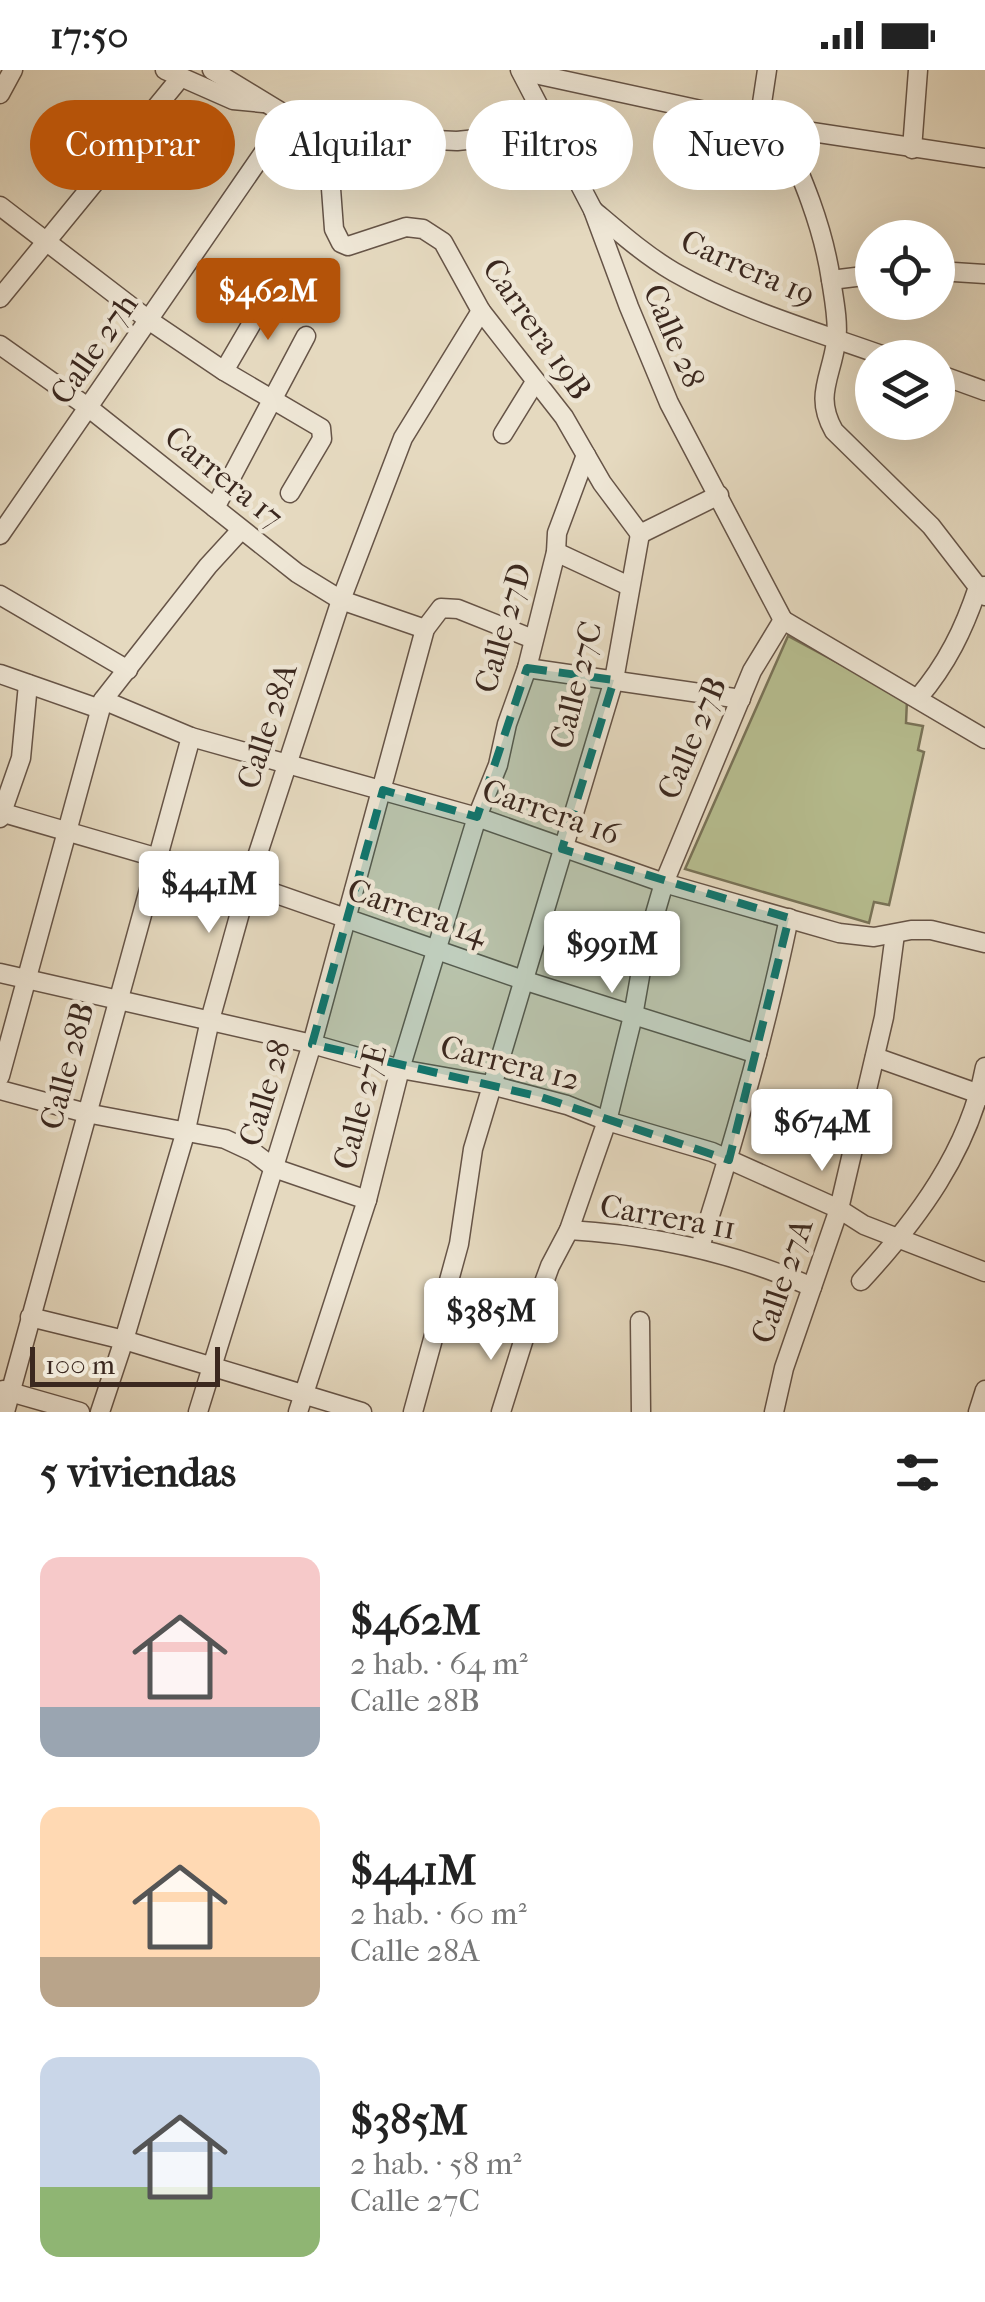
<!DOCTYPE html>
<html lang="es">
<meta charset="utf-8">
<style>
body{margin:0;font-family:"IM FELL French Canon",serif;background:#f2f2f2;color:#222;height:100vh;display:flex;flex-direction:column;font-size:38px;white-space:nowrap}
*{box-sizing:border-box;margin:0}
p{font-size:32px;color:#767676}
.icon{flex:none;width:55px;height:55px;fill:none;stroke:currentColor;stroke-width:2;stroke-linecap:round;stroke-linejoin:round}
.map{position:relative;height:1342px;overflow:hidden}
.drawer{display:flex;flex-direction:column;background:#fff;flex:1}
.drawer>*{flex:none}
.top-card{position:absolute;left:30px;top:30px;width:925px;height:90px;display:flex;gap:20px}
.tools{position:absolute;left:855px;top:150px;display:grid;gap:20px}
.tools a{display:grid;place-items:center;width:100px;height:100px;border-radius:50%;background:#fff;box-shadow:0 10px 40px #0002;font-size:50px}
.scale{position:absolute;left:30px;bottom:25px;width:190px;box-sizing:border-box;padding-left:10px;border:5px solid #3b281f;border-top:0;font-size:28px;line-height:35px;white-space:nowrap;color:#3b281f;-webkit-text-stroke:8px #eee6d5;paint-order:stroke}
.price{position:absolute;translate:-50% -85px;padding:0 22px;border-radius:10px;background:#fff;color:#222;font-size:32px;line-height:65px;filter:drop-shadow(0 2px 5px #0008)}
.price::after{content:'';position:absolute;left:50%;top:60px;width:30px;height:22px;margin-left:-15px;background:inherit;clip-path:polygon(0 0,100% 0,50% 100%)}
.price.current{background:#b45309;color:#fff}
ul{padding:0;list-style:none}
li{display:flex;align-items:center;gap:30px;height:250px;padding:0 40px}
li span{display:grid;place-items:center;flex:none;width:280px;height:200px;border-radius:20px;color:#555}
li>.icon{margin-inline-start:auto}
span .icon{width:120px;height:120px;fill:#fffc;stroke-width:1}
li b{font-size:42px}
h2{display:flex;justify-content:space-between;align-items:center;height:120px;padding:0 40px;font-size:42px}
.pill{padding:0 35px;border-radius:45px;background:#fff;box-shadow:0 10px 40px #0002;font-size:35px;line-height:90px}
.pill.current{background:#b45309;color:#fff}
.status{display:flex;justify-content:space-between;align-items:center;height:70px;padding:0 50px;background:#fff;direction:ltr}
.status svg{height:28px;fill:currentColor}
.map>svg:first-child{display:block}
</style>
<div class="status"><b>17:50</b><svg viewBox="0 0 49 12"><path d="M0 12V9h3v3zM5 12V6h3v6zM10 12V3h3v9zM15 12V0h3v12zM26 1h20v11H26zM47 4h2v5h-2z"/></svg></div>
<div class="map">
<svg width="985" height="1342" viewBox="0 0 985 1342">
<rect width="100%" height="100%" fill="#e5d9bf"/>
<filter id="stains"><feTurbulence type="fractalNoise" baseFrequency=".002" numOctaves="4"/><feColorMatrix values="0 0 0 0 .2 0 0 0 0 .09 0 0 0 0 .02 0 0 0 .5 -.17"/></filter>
<radialGradient id="worn" r=".72"><stop offset=".6" stop-color="#630" stop-opacity="0"/><stop offset="1" stop-color="#630" stop-opacity=".3"/></radialGradient>
<path fill="#b7be90" stroke="#797358" stroke-width="2.5" d="M788 566 907 630 906 653 923 656 918 680 924 682 889 835 874 832 869 853 685 799Z"/>
<g fill="none" stroke-linecap="round" stroke-linejoin="round">
<g stroke="#665447" stroke-width="21">
<g id="minor">
<path d="M165 0 233 30 263 33"/>
<path d="M212 0 299 53 327 65 457 71 496 67 548 51"/>
<path d="M520 0 593 140 629 237 669 333 783 550"/>
<path d="M521 1 779 57 985 88"/>
<path d="M0 24 13 0"/>
<path d="M759 53 767 0"/>
<path d="M779 57C802 106 823 156 831 210 834 229 839 254 836 272 831 308 814 326 834 361L931 456 985 526"/>
<path d="M327 65 334 159 341 173 348 176 406 157 423 159 443 172 481 241 564 347 602 413 640 464"/>
<path d="M912 79 918 0"/>
<path d="M0 136 150 251 224 301 321 358 322 369 290 423"/>
<path d="M593 140C619 162 645 185 674 202 740 240 818 262 890 288"/>
<path d="M938 201 985 204"/>
<path d="M831 210 872 205"/>
<path d="M0 228 181 7"/>
<path d="M0 275 89 338 297 503 341 530 425 559"/>
<path d="M224 301 252 253 254 228"/>
<path d="M938 304 985 321"/>
<path d="M503 364 535 312"/>
<path d="M215 438 306 266"/>
<path d="M640 464 719 425"/>
<path d="M0 465 264 82 299 53"/>
<path d="M556 482 629 516"/>
<path d="M0 525 128 600"/>
<path d="M783 550 985 669"/>
<path d="M527 598 741 629"/>
<path d="M0 604 100 639"/>
<path d="M918 628C947 594 964 559 978 517L985 516"/>
<path d="M103 630 191 667 477 747 664 813 839 863 874 867 911 860H931L985 873"/>
<path d="M0 742 248 814 526 911 757 984"/>
<path d="M0 748 21 688 28 614"/>
<path d="M0 903 312 974 400 999 491 1015 567 1035 607 1051 712 1082 839 1139 864 1155 985 1202"/>
<path d="M875 987 985 1026"/>
<path d="M0 1006 103 630 208 496 241 460"/>
<path d="M0 1020 86 1043 225 1069 253 1082 274 1098 367 1130"/>
<path d="M569 1160C654 1165 733 1182 812 1217"/>
<path d="M700 1177C735 1069 766 960 789 848"/>
<path d="M861 1211C917 1150 969 1081 985 997"/>
<path d="M30 1247 124 1270 362 1342"/>
<path d="M640 1251 641 1342"/>
<path d="M3 1320 80 1342"/>
<path d="M5 1342 191 667"/>
<path d="M100 1342 124 1270 185 1064 210 950 248 814 341 530 403 368 481 241"/>
<path d="M198 1342 312 974 425 559 441 538 458 539 533 569"/>
<path d="M298 1342 367 1130 400 999 477 747 498 695 507 654 527 598 556 482 557 463 586 385"/>
<path d="M413 1342 459 1174 473 1079 614 610 640 464"/>
<path d="M501 1342 527 1259 550 1196 569 1160 607 1051 633 946 645 878 664 813 752 601 783 550"/>
<path d="M774 1342 784 1298 839 1139 884 947 895 864"/>
<path d="M978 1342 985 1320"/>
</g>
</g>
<use href="#minor" stroke="#eee6d5" stroke-width="18"/>
</g>
<path fill="#0f766e" fill-opacity="0.2" stroke="#0f766e" stroke-width="8" stroke-dasharray="20 12" stroke-linejoin="round" d="M527 598 614 610 562 779 789 848 729 1090 541 1027 312 974 383 720 477 747Z"/>
<g text-anchor="middle" dominant-baseline="central" stroke-width="9" stroke-linejoin="round" paint-order="stroke">
<g font-size="32" fill="#3b281f" stroke="#eee6d5">
<text transform="translate(748 198) rotate(24)">Carrera 19</text>
<text transform="translate(537 259) rotate(55)">Carrera 19B</text>
<text transform="translate(674 266) rotate(67)">Calle 28</text>
<text transform="translate(94 279) rotate(-55)">Calle 27h</text>
<text transform="translate(224 407) rotate(39)">Carrera 17</text>
<text transform="translate(503 558) rotate(-74)">Calle 27D</text>
<text transform="translate(576 615) rotate(-76)">Calle 27C</text>
<text transform="translate(267 656) rotate(-72)">Calle 28A</text>
<text transform="translate(692 668) rotate(-67)">Calle 27B</text>
<text transform="translate(551 742) rotate(19)">Carrera 16</text>
<text transform="translate(417 842) rotate(19)">Carrera 14</text>
<text transform="translate(510 993) rotate(14)">Carrera 12</text>
<text transform="translate(67 996) rotate(-75)">Calle 28B</text>
<text transform="translate(265 1023) rotate(-73)">Calle 28</text>
<text transform="translate(360 1037) rotate(-75)">Calle 27E</text>
<text transform="translate(668 1147) rotate(10)">Carrera 11</text>
<text transform="translate(782 1211) rotate(-71)">Calle 27A</text>
</g>
</g>
<rect width="100%" height="100%" filter="url(#stains)"/>
<rect width="100%" height="100%" fill="url(#worn)"/>
</svg>
<div class="tools">
<a><svg class="icon" aria-label="locate" viewBox="0 0 24 24"><circle cx="12" cy="12" r="6"/><path d="M12 2v4M12 18v4M2 12h4M18 12h4"/></svg></a>
<a><svg class="icon" aria-label="layers" viewBox="0 0 24 24"><path d="M12 4l9 5-9 5-9-5zM3 14l9 5 9-5"/></svg></a>
</div>
<div class="scale">100 m</div>
<b class="price current" style="left:268px;top:273px">$462M</b>
<b class="price" style="left:209px;top:866px">$441M</b>
<b class="price" style="left:612px;top:926px">$991M</b>
<b class="price" style="left:822px;top:1104px">$674M</b>
<b class="price" style="left:491px;top:1293px">$385M</b>
<div class="top-card">
<a class="pill current">Comprar</a>
<a class="pill">Alquilar</a>
<a class="pill">Filtros</a>
<a class="pill">Nuevo</a>
</div>
</div>
<section class="drawer">
<h2>5 viviendas<svg class="icon" aria-label="filters" viewBox="0 0 24 24"><path d="M4 7h16M4 17h16"/><circle cx="9" cy="7" r="2"/><circle cx="15" cy="17" r="2"/></svg></h2>
<ul>
<li><span style="background:linear-gradient(#f6c9c9 75%,#9aa5b1 0)"><svg class="icon" aria-label="home" viewBox="0 0 24 24"><path d="M3 11l9-7 9 7M6 9v11h12V9"/></svg></span><div><b>$462M</b><p>2 hab. · 64 m²</p><p>Calle 28B</p></div></li>
<li><span style="background:linear-gradient(#ffd9b3 75%,#b9a48a 0)"><svg class="icon" aria-label="home" viewBox="0 0 24 24"><path d="M3 11l9-7 9 7M6 9v11h12V9"/></svg></span><div><b>$441M</b><p>2 hab. · 60 m²</p><p>Calle 28A</p></div></li>
<li><span style="background:linear-gradient(#c9d6e8 65%,#8fb573 0)"><svg class="icon" aria-label="home" viewBox="0 0 24 24"><path d="M3 11l9-7 9 7M6 9v11h12V9"/></svg></span><div><b>$385M</b><p>2 hab. · 58 m²</p><p>Calle 27C</p></div></li>
</ul>
</section>
